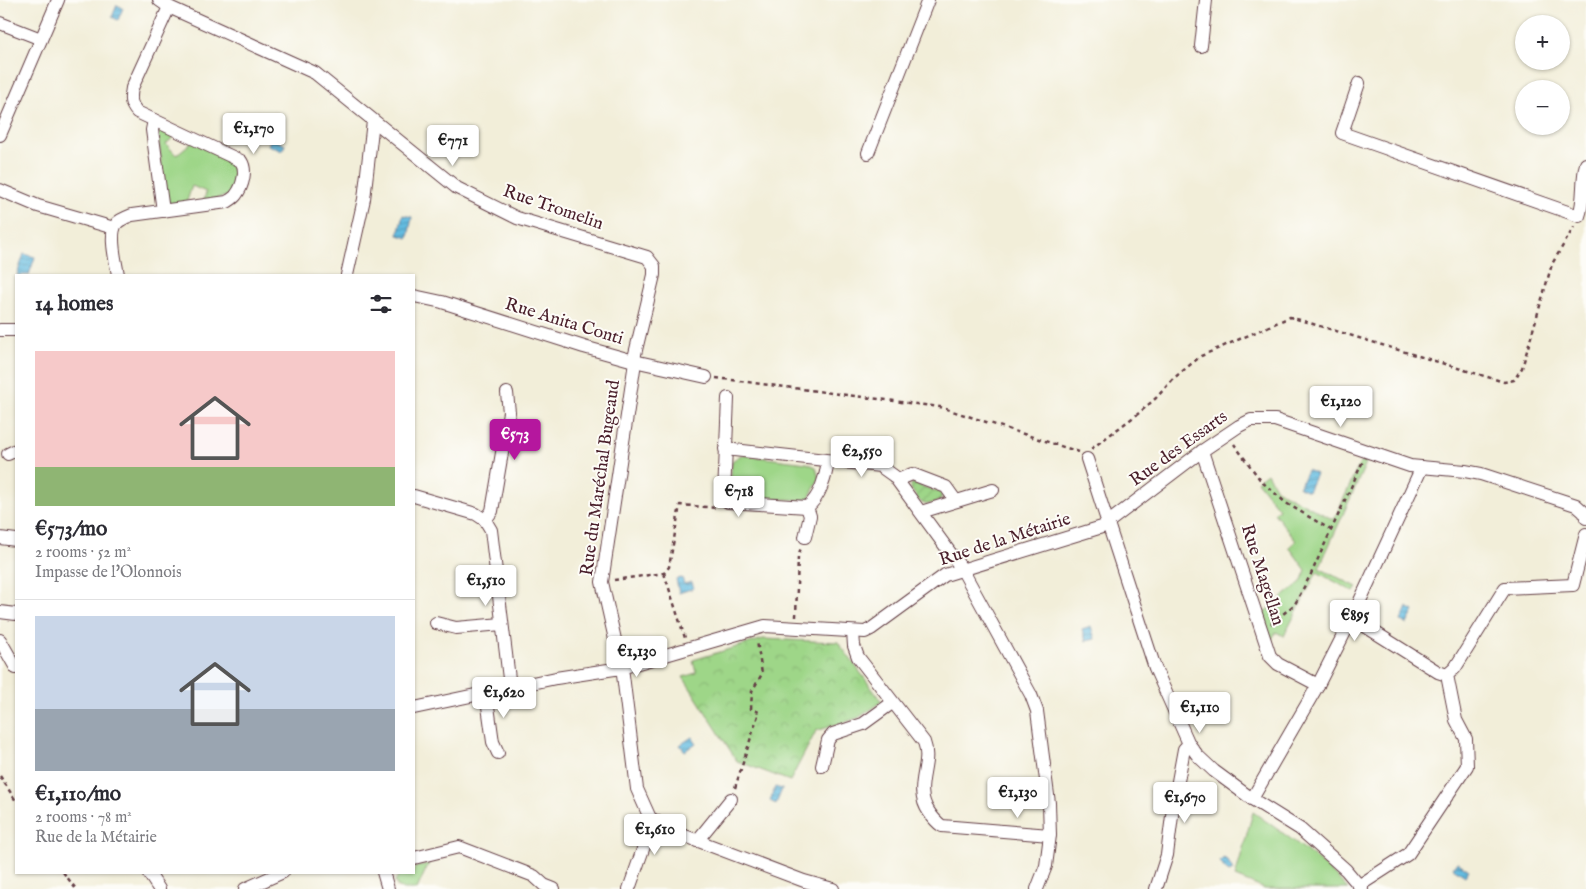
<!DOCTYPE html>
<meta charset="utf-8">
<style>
body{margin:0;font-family:"IM FELL English",serif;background:#f2f2f3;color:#2b2b33;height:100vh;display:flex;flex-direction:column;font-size:19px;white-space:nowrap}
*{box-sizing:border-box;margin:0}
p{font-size:16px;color:#7c7c81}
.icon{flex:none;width:28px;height:28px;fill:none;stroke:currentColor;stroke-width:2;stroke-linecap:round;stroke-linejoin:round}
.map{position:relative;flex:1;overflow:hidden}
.panel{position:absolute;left:15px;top:274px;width:400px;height:600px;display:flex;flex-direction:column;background:#fff;border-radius:0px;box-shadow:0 1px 4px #0004}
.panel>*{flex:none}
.tools{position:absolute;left:1515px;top:15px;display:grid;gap:10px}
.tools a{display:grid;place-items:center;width:55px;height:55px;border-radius:50%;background:#fff;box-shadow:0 1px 4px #0004;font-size:25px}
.price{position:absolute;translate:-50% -42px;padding:0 11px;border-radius:5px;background:#fff;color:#222;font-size:16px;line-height:32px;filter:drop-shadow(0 1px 2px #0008)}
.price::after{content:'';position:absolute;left:50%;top:30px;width:15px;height:11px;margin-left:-8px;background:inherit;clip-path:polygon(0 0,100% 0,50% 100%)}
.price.current{background:#b5179e;color:#fff}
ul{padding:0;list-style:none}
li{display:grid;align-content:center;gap:10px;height:265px;padding:0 20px}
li+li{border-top:1px solid #e1e1e2}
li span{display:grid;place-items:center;height:155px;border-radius:0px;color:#555}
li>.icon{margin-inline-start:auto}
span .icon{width:90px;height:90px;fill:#fffc;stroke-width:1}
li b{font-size:21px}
h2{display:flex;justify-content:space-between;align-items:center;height:60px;padding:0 20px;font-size:21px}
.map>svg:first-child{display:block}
</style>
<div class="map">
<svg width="1586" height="889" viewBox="0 0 1586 889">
<defs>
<pattern id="park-crowns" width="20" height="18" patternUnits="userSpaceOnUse" patternTransform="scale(1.25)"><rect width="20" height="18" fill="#9ed688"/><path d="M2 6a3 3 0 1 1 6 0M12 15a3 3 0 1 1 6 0" fill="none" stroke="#8ab776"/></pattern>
<pattern id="garden-furrows" width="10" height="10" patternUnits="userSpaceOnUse" patternTransform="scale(1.25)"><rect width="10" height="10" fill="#9ed688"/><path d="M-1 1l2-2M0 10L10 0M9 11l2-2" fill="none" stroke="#8ab776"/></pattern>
<pattern id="water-rules" width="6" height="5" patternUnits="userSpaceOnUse" patternTransform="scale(1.25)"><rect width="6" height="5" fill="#63bce1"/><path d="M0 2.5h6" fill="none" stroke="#5498b7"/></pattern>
</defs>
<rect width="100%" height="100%" fill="#fdfcf7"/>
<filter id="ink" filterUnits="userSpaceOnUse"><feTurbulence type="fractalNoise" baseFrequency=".02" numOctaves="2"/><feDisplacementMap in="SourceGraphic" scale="10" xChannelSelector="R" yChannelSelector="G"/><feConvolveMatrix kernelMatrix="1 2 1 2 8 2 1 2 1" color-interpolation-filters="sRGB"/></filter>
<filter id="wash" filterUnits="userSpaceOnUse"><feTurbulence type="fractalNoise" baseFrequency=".0096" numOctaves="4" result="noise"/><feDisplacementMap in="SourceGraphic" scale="20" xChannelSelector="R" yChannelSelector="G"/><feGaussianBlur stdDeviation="1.12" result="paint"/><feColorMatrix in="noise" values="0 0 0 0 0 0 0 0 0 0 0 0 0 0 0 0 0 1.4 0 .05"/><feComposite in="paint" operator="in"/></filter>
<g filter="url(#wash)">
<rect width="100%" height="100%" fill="#f2eed9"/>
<g fill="#9ed688" stroke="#747a5a">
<path d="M163 129 178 133 166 144 176 155 193 141 238 166V183L228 196 204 201 206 192 192 186 186 204 173 205 168 202 165 195 158 132Z"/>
<path d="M741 455 807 463 816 467 819 479 809 498 804 500 736 497 730 491 732 461Z"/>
<path d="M1367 461 1319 568 1357 587 1354 592 1317 572 1284 636 1276 632 1271 641 1262 614 1301 582 1306 570 1289 547 1296 541 1274 513 1279 509 1257 481 1267 473 1276 489 1334 520 1360 463Z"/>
<path d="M1253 812C1287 836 1320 858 1348 889H1265L1235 877Z"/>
<path d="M429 863 417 889H404L397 886 395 881 400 873 414 872V868Z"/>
</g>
<path fill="url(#park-crowns)" stroke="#747a5a" d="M763 639 838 642 882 702 858 718 816 731 790 781 737 761 683 677 696 673 693 660Z"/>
<path fill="url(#garden-furrows)" stroke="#747a5a" d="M912 483 939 492 942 495 940 501C920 507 923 505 911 489L910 487Z"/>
<g fill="url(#water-rules)" stroke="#566e86">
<path d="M117 5 123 8 118 20 112 17Z"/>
<path d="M271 138 285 145 282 151 268 145Z"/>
<path d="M403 215 412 217 408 238 398 235Z"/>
<path d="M24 254 35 257 29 275H17Z"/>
<path d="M1307 470 1316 474 1308 491 1299 487Z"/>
<path d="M682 578 684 584 692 582 694 588 679 593 676 579Z"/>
<path d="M1407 607 1414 611 1407 624 1401 621Z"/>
<path d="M1091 626 1095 639 1086 641 1082 629Z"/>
<path d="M692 737 696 743 685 751 680 745Z"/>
<path d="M775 787 782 789 776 804 770 801Z"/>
<path d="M1224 858 1228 861 1233 870 1229 872 1224 868 1220 861Z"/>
<path d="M1457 862 1469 870 1465 876 1453 868Z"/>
</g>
</g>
<g filter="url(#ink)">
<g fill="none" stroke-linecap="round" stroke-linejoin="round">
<g stroke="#633e45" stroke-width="14">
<g id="minor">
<path d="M159 0 169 7 315 73 457 188 517 218 647 257 654 266V275L635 354 634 369 602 582 623 675 637 789 650 818 680 834 804 881 833 889"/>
<path d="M0 23 41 39"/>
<path d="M1201 46 1206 0"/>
<path d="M1359 83 1342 133 1579 216C1585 199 1581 181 1586 164"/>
<path d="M154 120 152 130 163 211"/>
<path d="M0 135 58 0"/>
<path d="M868 153 928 0"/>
<path d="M0 190 38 206 114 228"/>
<path d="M118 275C116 262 108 233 117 223 121 219 127 217 132 215L227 202C230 200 234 198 236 195 243 186 247 170 241 161L137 112C130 104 130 99 132 88L169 7"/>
<path d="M347 275 364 199 373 121"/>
<path d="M414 296 442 302 584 347 634 361 706 377"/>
<path d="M0 330H16"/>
<path d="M728 398 724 495 728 502 807 507C820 498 826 476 828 461"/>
<path d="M725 449 880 466 894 476 962 569 1031 695 1037 711 1049 803 1050 835 942 826C936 822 933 818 929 812 912 787 933 765 924 742L858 657 854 646 853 632"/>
<path d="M1202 451 1270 656 1278 664 1318 685"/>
<path d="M8 454 16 450"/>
<path d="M1087 459 1155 668 1189 744 1198 756 1214 771 1252 799 1300 829 1346 870 1362 889"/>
<path d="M898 480 912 474 946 487 956 501"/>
<path d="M414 496 476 514 485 520 491 530 510 687"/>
<path d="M921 512 993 490"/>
<path d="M485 520 492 511 509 412 507 393"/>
<path d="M805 537 810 516 807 507"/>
<path d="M0 538 16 540"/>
<path d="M0 612 16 614"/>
<path d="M1352 618 1438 672 1447 675"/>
<path d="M436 623 456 628 502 624"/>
<path d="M0 640 16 668"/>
<path d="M486 692 493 742 498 753"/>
<path d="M414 708 556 678 621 668 765 626 865 632 871 629 945 575 1102 527 1202 451 1239 426 1251 420H1275L1410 466 1465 471 1481 474 1576 505 1585 513 1586 518"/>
<path d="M822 766 828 740 833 734 863 724 892 703"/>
<path d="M1252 799 1318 685 1352 618 1422 467"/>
<path d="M697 841 731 799"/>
<path d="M414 858 459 847 534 876 544 885 554 889"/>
<path d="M148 872 159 889"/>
<path d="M383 872 388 889"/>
<path d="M1360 885 1408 854 1467 766 1466 739 1456 720 1447 675 1455 668 1505 588 1573 585 1586 534"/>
<path d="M245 889 283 872"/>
<path d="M629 889 649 832 650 818"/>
<path d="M1037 889 1046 866 1050 835"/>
<path d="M1156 889 1167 855 1173 808 1184 749 1189 744"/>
</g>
</g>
<g stroke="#633e45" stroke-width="2.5" stroke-dasharray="4 4" stroke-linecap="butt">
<path d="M716 378 940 407 1079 452"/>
<path d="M1234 444 1261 481 1286 503 1331 530"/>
<path d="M1091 449 1139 413 1156 398 1174 378 1201 356 1290 317 1504 382 1514 380 1522 368 1552 264 1574 227"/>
<path d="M664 573 685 638"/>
<path d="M614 580 664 573 669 567 680 505 718 508"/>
<path d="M796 617 798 556 801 548"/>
<path d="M1271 624 1295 604 1311 574 1363 461"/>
<path d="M0 776 16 801"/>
<path d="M735 788 759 712 751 709 752 691 762 674 757 641"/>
<path d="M63 872 76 889"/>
</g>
<use href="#minor" stroke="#fff" stroke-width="12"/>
</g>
</g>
<g text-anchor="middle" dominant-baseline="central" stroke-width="4" stroke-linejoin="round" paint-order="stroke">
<g font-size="18" fill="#4a1f2b" stroke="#fdfcf7">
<text transform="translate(553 208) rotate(19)">Rue Tromelin</text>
<text transform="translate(564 322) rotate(17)">Rue Anita Conti</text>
<text transform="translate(1179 449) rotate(-36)">Rue des Essarts</text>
<text transform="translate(601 478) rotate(-82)">Rue du Maréchal Bugeaud</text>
<text transform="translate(1005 540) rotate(-18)">Rue de la Métairie</text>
<text transform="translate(1262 575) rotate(72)">Rue Magellan</text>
</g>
</g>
</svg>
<div class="tools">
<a>+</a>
<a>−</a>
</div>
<b class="price" style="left:254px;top:155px">€1,170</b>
<b class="price" style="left:453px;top:167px">€771</b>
<b class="price" style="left:1341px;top:428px">€1,120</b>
<b class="price current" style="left:515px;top:461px">€573</b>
<b class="price" style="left:862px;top:478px">€2,550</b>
<b class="price" style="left:739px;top:518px">€718</b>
<b class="price" style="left:486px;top:607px">€1,510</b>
<b class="price" style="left:1355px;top:642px">€895</b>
<b class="price" style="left:637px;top:678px">€1,130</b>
<b class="price" style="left:504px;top:719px">€1,620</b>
<b class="price" style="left:1200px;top:734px">€1,110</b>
<b class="price" style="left:1018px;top:819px">€1,130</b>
<b class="price" style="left:1185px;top:824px">€1,670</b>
<b class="price" style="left:655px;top:856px">€1,610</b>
<section class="panel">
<h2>14 homes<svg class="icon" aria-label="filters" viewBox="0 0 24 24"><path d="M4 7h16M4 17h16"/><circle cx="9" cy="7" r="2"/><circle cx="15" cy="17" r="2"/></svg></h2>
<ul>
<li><span style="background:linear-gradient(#f6c9c9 75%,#8fb573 0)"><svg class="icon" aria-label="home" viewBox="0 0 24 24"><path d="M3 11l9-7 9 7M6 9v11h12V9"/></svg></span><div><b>€573/mo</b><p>2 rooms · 52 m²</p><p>Impasse de l'Olonnois</p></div></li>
<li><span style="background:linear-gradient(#c9d6e8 60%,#9aa5b1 0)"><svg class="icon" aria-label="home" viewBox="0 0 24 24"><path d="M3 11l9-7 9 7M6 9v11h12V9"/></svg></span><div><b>€1,110/mo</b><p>2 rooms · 78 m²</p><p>Rue de la Métairie</p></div></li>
</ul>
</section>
</div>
